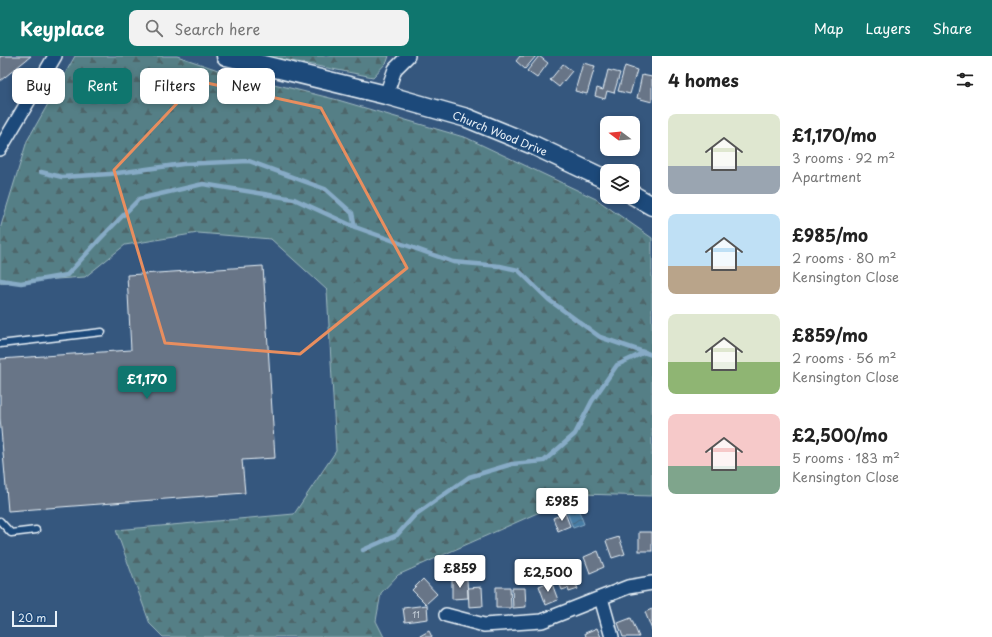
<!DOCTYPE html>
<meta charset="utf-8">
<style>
body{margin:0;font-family:"Playpen Sans",sans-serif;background:#f2f2f2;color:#222;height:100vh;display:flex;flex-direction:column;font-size:15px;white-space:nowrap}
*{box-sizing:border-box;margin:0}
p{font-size:13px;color:#767676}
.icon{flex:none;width:22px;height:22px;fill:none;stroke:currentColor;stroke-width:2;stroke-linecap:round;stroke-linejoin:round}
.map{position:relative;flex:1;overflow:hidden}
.drawer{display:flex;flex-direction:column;background:#fff;width:340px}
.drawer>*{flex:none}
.hud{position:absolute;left:12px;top:12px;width:380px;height:36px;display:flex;gap:8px}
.needle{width:26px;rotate:286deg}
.fabs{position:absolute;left:600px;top:60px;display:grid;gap:8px}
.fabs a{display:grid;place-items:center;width:40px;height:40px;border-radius:8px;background:#fff;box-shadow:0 2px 6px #0003;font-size:20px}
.scale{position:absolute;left:12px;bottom:10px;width:45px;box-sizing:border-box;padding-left:4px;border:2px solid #e8f1f8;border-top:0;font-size:11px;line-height:14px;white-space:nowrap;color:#e8f1f8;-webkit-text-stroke:3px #1f4a7a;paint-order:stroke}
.price{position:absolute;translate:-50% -34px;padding:0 9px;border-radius:4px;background:#fff;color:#222;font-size:13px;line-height:26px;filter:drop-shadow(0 1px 2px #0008)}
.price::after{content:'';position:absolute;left:50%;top:24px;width:12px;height:9px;margin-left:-6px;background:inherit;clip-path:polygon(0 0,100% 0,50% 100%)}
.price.on{background:#0f766e;color:#fff}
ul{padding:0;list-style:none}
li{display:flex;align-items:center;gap:12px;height:100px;padding:0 16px}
li span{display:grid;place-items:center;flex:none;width:112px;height:80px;border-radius:8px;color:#555}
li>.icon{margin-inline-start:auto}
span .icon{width:48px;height:48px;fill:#fffc;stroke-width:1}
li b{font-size:17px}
h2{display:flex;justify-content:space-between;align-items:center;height:48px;padding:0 16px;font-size:17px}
.chip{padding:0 14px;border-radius:8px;background:#fff;box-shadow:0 2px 6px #0003;font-size:14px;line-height:36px}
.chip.on{background:#0f766e;color:#fff}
header{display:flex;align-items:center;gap:24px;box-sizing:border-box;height:56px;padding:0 20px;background:#0f766e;color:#fff}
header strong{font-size:19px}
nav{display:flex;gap:22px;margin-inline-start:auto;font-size:14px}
.search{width:280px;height:36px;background:#f2f2f2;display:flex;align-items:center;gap:10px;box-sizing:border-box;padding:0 14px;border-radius:8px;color:#767676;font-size:15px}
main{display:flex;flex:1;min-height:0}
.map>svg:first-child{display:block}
</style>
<header>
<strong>Keyplace</strong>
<div class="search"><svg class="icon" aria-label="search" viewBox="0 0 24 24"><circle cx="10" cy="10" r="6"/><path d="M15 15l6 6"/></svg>Search here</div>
<nav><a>Map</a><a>Layers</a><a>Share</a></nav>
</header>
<main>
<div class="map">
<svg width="652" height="581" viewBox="0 0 652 581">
<defs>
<pattern id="forest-firs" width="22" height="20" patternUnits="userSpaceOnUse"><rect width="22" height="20" fill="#557f86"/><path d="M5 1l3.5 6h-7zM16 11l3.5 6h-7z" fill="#4e666b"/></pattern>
<pattern id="water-waves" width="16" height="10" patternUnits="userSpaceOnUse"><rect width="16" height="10" fill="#477ca4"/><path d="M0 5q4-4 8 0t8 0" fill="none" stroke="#47657c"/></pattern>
</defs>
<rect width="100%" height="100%" fill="#35577e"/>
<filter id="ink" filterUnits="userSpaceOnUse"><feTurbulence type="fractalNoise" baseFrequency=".025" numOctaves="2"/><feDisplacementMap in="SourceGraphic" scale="8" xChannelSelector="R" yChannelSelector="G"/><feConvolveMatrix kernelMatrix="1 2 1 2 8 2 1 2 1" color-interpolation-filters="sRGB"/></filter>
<g filter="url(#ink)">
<g fill="url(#forest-firs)" stroke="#9eb8bf">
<path d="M75 0H177L218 14 338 44 467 82 596 143 652 182V440L580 438 398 519 381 537 376 565 384 581H163L150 568 116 474 294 458 336 395 327 234 271 183 198 177 125 189 85 221 0 227V173L27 85Z"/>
<path d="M266 0H389L387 6 373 21Z"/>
</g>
<path fill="url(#water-waves)" stroke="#87abc6" d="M571 449 577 450 584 468 573 472 566 454 569 453 568 452Z"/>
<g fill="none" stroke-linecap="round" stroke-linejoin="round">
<g stroke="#87abc6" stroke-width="4.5">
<path d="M41 116 62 121 110 118 183 108 249 105 325 133 352 157 355 171"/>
<path d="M0 224 21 227 67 219 100 183 139 143 203 128 294 143 355 171 453 206 500 210 518 214 549 244 600 281 652 299"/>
<path d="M363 494 397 479 415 459 469 421 512 408 544 405 575 378 592 345 617 309 645 296"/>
</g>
</g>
<g fill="#687587" stroke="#e8f1f8">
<path d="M0 0H31L0 25Z"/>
<path d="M520 0H536L525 13 516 5Z"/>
<path d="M539 0 548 7 537 22 527 15Z"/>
<path d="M583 7 595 10 587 38 575 35Z"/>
<path d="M563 8 572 15 559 31 550 24Z"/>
<path d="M625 10 637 14 630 38 618 35Z"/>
<path d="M608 14 620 17 614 37 607 35 605 43 595 40 597 32 603 34Z"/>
<path d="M642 19 652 21V46L637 42Z"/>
<path d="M263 210 275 402 242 404 245 437 8 455 0 362V303L131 294 127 219Z"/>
<path d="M565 457 570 470 558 475 553 462Z"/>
<rect x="639" y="476" width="13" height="19"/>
<path d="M619 481 625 498 612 502 606 485Z"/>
<path d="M598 495 604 511 590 517 584 501Z"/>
<path d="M570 513 578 533 569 536 568 532 562 534 556 519Z"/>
<path d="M423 523 437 538 426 548 412 534Z"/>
<path d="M452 523H467L468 542 452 543Z"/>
<path d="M551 525 558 544 546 549 539 530Z"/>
<path d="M482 531 483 550 469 551 468 532Z"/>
<path d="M496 531H510L511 552H496Z"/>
<path d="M512 532H525L526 551 513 552Z"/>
<path d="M427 549 428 563 405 566 403 552Z"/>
<path d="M652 553V574L645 556Z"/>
<path d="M631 562 639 581H623L618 567Z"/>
<path d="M597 572 601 581H586L585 577Z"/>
<path d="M429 575 432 581H418Z"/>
</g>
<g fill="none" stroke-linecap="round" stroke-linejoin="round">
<g stroke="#e8f1f8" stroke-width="9">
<g id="lane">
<path d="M0 288 102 276"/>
<path d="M0 465 11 477 36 474"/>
</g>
</g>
<g stroke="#e8f1f8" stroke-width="16">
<g id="street">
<path d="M386 39 395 13 408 0"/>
<path d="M0 93 55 0"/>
<path d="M601 542 612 581"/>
<path d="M446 559 484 569 542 565 628 531 652 527"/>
</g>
</g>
<g stroke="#e8f1f8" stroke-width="21">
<g id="secondary">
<path d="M226 0 386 39 467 62 533 89 607 124"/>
<path d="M633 139 652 150"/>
</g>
</g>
<use href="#lane" stroke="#1f4a7a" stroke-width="6"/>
<use href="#street" stroke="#1f4a7a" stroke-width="13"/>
<use href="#secondary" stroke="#1f4a7a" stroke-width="18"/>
</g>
</g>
<path fill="none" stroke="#e88e5f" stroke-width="3" stroke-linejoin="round" d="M198 25 321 52 407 212 300 298 165 287 114 114Z"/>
<g text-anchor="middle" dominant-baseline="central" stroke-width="3" stroke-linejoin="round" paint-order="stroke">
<g font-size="9" fill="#c8d2dc">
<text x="416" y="558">11</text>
</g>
<g font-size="11" fill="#e8f1f8" stroke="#1f4a7a">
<text transform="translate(500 77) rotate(22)">Church Wood Drive</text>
</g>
</g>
</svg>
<div class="fabs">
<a><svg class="needle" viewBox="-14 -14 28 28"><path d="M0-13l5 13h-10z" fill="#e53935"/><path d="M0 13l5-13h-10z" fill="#767676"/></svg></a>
<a><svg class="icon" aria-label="layers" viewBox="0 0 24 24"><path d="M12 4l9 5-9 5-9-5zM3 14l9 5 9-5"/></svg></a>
</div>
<div class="scale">20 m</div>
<b class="price on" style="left:147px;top:344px">£1,170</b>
<b class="price" style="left:562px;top:466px">£985</b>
<b class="price" style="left:460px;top:533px">£859</b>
<b class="price" style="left:548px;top:537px">£2,500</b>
<div class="hud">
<a class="chip">Buy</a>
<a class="chip on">Rent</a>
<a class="chip">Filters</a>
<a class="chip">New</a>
</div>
</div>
<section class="drawer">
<h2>4 homes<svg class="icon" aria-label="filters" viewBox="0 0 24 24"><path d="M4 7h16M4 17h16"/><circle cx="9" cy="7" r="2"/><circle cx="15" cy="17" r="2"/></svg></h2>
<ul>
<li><span style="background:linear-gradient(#dfe7d0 65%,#9aa5b1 0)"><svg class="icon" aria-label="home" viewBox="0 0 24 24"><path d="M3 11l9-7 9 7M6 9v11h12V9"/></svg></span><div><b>£1,170/mo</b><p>3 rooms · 92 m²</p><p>Apartment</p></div></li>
<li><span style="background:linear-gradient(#bfe0f5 65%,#b9a48a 0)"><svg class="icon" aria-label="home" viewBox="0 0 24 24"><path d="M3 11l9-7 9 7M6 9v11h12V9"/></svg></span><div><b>£985/mo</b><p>2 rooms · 80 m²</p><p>Kensington Close</p></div></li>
<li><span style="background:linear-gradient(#dfe7d0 60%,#8fb573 0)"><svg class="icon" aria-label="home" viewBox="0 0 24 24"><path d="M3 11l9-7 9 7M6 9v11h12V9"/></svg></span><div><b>£859/mo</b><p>2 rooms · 56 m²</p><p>Kensington Close</p></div></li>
<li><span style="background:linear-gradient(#f6c9c9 65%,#7fa58c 0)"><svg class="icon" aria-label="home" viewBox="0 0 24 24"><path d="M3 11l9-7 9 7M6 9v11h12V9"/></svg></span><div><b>£2,500/mo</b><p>5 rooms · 183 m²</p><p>Kensington Close</p></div></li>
</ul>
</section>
</main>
